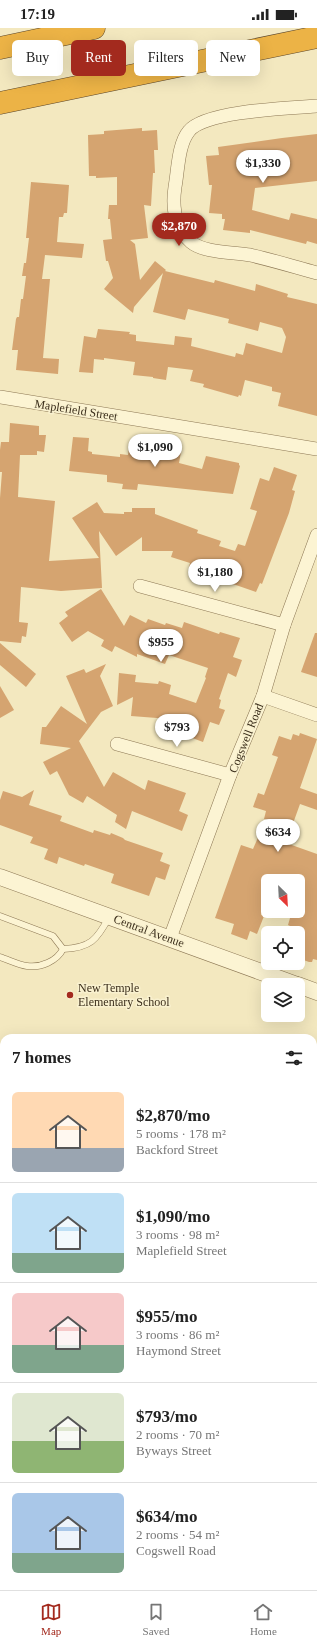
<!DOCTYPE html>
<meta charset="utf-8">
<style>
body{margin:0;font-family:"Times New Roman",serif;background:#f2f2f2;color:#222;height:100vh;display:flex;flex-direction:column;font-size:15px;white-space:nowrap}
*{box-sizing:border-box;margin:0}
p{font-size:13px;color:#767676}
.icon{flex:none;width:22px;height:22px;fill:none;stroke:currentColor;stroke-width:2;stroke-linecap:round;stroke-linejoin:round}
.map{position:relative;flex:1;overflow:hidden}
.drawer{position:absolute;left:0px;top:1006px;width:317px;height:556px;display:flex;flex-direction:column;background:#fff;border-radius:12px 12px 0 0;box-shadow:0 4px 16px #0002}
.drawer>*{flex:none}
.top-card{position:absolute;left:12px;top:12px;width:293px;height:36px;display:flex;gap:8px}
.needle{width:26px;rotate:156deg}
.buttons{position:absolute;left:261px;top:846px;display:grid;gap:8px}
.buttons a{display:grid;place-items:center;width:44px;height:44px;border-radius:6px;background:#fff;box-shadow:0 4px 16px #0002;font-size:20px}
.price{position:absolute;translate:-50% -34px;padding:0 9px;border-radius:14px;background:#fff;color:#222;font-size:13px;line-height:26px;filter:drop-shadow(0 1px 2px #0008)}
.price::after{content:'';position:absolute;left:50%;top:24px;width:12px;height:9px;margin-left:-6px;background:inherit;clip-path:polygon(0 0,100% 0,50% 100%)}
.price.active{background:#a32a1e;color:#fff}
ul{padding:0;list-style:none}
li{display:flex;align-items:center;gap:12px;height:100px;padding:0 12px}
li+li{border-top:1px solid #e0e0e0}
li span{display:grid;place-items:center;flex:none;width:112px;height:80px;border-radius:6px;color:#555}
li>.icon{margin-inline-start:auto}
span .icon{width:48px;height:48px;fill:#fffc;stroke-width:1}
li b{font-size:17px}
h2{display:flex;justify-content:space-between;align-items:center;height:48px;padding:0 12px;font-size:17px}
.pill{padding:0 14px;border-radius:6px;background:#fff;box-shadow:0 4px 16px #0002;font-size:14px;line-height:36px}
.pill.active{background:#a32a1e;color:#fff}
.status{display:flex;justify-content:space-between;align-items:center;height:28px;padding:0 20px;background:#fff;direction:ltr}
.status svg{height:11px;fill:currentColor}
.dock{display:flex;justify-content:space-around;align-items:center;height:56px;border-top:1px solid #e0e0e0;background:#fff;font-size:11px;color:#767676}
.dock a{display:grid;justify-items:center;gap:2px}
.dock .active{color:#a32a1e}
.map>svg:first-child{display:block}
</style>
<div class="status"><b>17:19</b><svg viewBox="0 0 49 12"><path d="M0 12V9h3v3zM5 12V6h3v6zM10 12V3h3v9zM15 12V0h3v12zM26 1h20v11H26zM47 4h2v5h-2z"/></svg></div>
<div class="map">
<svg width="317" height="1562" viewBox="0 0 317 1562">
<rect width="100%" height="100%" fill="#f3e8bf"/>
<path fill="#c4d292" d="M0 1136 4 1144V1331L0 1332Z"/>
<g fill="#d5a470">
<path d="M142 100V103L157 102 158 122H154L155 145H153L151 178 144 177 148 210 130 212 135 216 140 252 155 233 166 242 165 243 214 255 215 252 255 263 256 256 288 266 287 269 317 276V388L278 378 281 365 272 363V359L245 352 241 368 239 367 238 369 203 359 204 356 190 353 193 342 168 339 166 352 153 350V349L133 347 135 334 104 330V332L94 331 93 345 79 344 84 308 96 310 98 301 130 304 129 306 136 307V313L174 317 175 308 192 310 191 318 235 329 236 325 243 327 246 315 282 325 286 309 282 300 260 294 258 303 228 295 229 291 188 281 185 292 153 284 163 245 134 279 133 285 104 261 113 250 108 233H106L103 212 112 211 110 191H108L109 177H117V149L96 150V148H89L88 107 104 106V103Z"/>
<path d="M317 106V153L255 160 252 182 289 192 291 185 317 191V216L307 213 306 216 250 202V205L223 202 225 191H222V186L209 185 212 157H209L206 128 219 127 218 119 282 110Z"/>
<path d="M31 154 69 157 67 185H64L63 189H59L57 214 84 216 82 230 45 227 42 251H50L43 330 59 331 58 346 16 342 18 322H12L16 291 17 289H19L21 271H23L26 248H22L24 235H26L29 210H26Z"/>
<path d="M10 395 39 398V407H46L44 424 37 423V427H20L18 469 55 473 49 533 99 530 72 490 97 474 104 485 124 486V484H132V480H155V486L198 502 197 505 221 513 219 518 235 523 238 516 245 518 257 483 250 481 260 450 269 453 274 439 297 447 292 462 295 463 289 485 262 556 260 555 256 564 233 556 235 552 207 542 206 545 189 539 190 535 171 529 173 523H142V509L116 528 99 503 102 560 61 563 21 559 19 594 28 595 26 609 22 608 21 615 0 613V470L2 444H0V422L1 414H9Z"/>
<path d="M73 409 89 410 88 423 92 424V426L120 429V426L128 427 130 414 170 419V422L181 424 179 435 202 441 206 428 239 435V437L240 438 233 466 138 456 137 462 122 461 123 456 107 454V447L69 443Z"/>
<path d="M101 561 124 598 130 587 146 595 148 591 165 597 166 595 182 600 184 594 219 606 220 604 240 610 233 629 242 632 236 649 228 645 219 671 221 672 219 680 225 682 219 697 210 694 203 714 179 705 178 708 165 703 170 691 131 688 133 669 117 677 119 645 136 647 135 654 158 656 159 653 171 657 169 666 196 675 206 650 205 649 208 640 169 627 165 636 137 626V629L115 618 112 624 101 618 104 612 88 603 72 614 67 607 59 595 68 588 65 584Z"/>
<path d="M315 605H317V649L301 644Z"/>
<path d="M0 615 36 646 26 659 0 637Z"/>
<path d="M106 636 100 648 113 678 101 684 79 713 104 759 113 744 145 762 148 752 186 765 179 783 188 787 182 803 132 783 126 801 115 794 117 787 87 768 83 775 69 767 57 743 50 747 43 734 71 720 40 716 42 699H46L61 678 87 696 66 648 84 641 86 645Z"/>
<path d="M0 658 14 682 0 690Z"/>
<path d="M300 705 317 711 300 760 317 766V782L300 776 286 815 317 826V932L313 931 312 934H309L298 930V905H288L290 898 288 897 292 883H298V853H268V867L261 887 264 888 257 906 250 903 247 912 231 906 234 896 215 890 241 817 253 821 266 791H264L266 783 253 779 258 765 264 767 278 729 272 727 279 708 291 712 293 706 299 708Z"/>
<path d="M34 762 29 777 62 788 60 793 93 805 94 802 110 807 111 805 123 810 125 812 163 825 160 833 170 837 165 852 156 849 149 868 111 855 114 846 85 836 84 838 59 829 57 836 44 831 48 821 30 815 33 809 0 797V772L3 763 22 769Z"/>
</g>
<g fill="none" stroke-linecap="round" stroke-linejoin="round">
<g stroke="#8d7855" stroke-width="7">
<g id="service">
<path d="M0 888 53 908 63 921C57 933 41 940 27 938 19 937 9 932 0 929"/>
<path d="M63 921C90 920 97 912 109 889"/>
</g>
</g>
<g stroke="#8d7855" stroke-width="14">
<g id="minor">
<path d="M317 78C289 80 205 83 189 103 178 116 178 143 175 159 172 179 175 200 191 214 204 225 233 224 250 227 272 232 295 239 317 245"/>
<path d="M0 369 317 421"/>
<path d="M140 558 284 597"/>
<path d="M263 668 317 687"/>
<path d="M117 716 230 747"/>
<path d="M170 910 230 747 263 668 284 597 317 507"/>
<path d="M313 1384 317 1373"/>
<path d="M0 1460 4 1462"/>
<path d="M262 1562 263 1558"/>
</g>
</g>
<g stroke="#8d7855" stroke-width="17">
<g id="tertiary">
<path d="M0 849 297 957"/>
<path d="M298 957 317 964"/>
</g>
</g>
<g stroke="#5b452a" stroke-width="23">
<g id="motorway">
<path d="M0 20 94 0"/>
<path d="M0 75 317 9"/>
</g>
</g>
<use href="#service" stroke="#fcf4d3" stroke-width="6"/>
<use href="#minor" stroke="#fcf4d3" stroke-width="13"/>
<use href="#tertiary" stroke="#fcf4d3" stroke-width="16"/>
<use href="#motorway" stroke="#ecb346" stroke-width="22"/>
</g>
<circle fill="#a32a1e" stroke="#f9f1cf" stroke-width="1.5" cx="70" cy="967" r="4"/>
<g text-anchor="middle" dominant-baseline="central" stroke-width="3" stroke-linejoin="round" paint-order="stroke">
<g font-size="12" fill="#3b2e1b" stroke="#f9f1cf">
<text transform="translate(76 382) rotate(9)">Maplefield Street</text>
<text transform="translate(246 710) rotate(-68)">Cogswell Road</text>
<text transform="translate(149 903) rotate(20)">Central Avenue</text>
</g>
<g font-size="12" fill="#3b2e1b" stroke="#f9f1cf" text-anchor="start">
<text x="78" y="960">New Temple<tspan x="78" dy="14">Elementary School</tspan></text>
</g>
</g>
</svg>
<div class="buttons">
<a><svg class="needle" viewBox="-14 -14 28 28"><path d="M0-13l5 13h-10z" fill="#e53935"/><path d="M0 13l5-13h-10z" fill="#767676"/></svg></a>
<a><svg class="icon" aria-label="locate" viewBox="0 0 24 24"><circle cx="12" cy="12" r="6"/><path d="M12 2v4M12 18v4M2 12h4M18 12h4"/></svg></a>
<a><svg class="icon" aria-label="layers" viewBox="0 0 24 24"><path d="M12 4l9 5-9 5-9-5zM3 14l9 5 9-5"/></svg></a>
</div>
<b class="price" style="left:263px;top:156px">$1,330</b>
<b class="price active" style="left:179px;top:219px">$2,870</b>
<b class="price" style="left:155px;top:440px">$1,090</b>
<b class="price" style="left:215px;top:565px">$1,180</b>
<b class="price" style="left:161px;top:635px">$955</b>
<b class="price" style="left:177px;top:720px">$793</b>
<b class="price" style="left:278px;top:825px">$634</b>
<div class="top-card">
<a class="pill">Buy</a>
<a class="pill active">Rent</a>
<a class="pill">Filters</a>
<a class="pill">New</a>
</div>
<section class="drawer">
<h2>7 homes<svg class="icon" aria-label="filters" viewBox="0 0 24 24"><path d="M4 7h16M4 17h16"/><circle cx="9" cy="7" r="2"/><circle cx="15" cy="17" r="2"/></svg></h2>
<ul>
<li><span style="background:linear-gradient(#ffd9b3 70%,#9aa5b1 0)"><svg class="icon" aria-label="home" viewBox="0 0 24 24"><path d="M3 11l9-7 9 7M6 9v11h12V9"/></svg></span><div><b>$2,870/mo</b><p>5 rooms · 178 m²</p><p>Backford Street</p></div></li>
<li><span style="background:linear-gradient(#bfe0f5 75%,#7fa58c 0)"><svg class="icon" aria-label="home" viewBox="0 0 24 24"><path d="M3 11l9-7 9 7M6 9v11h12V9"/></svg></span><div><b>$1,090/mo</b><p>3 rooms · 98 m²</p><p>Maplefield Street</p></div></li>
<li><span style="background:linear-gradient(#f6c9c9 65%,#7fa58c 0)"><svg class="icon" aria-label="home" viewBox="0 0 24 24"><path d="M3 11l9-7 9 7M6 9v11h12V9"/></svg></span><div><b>$955/mo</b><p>3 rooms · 86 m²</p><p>Haymond Street</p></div></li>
<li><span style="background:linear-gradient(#dfe7d0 60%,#8fb573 0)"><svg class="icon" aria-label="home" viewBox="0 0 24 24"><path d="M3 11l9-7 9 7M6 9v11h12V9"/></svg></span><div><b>$793/mo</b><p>2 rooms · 70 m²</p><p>Byways Street</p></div></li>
<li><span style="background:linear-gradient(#a9c7e8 75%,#7fa58c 0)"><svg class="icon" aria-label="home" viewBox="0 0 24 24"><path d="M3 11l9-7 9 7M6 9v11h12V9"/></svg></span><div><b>$634/mo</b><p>2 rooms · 54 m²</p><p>Cogswell Road</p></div></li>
</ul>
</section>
</div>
<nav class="dock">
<a class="active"><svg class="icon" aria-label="map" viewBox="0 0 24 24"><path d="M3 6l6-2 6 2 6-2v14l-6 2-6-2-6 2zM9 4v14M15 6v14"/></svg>Map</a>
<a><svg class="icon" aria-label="saved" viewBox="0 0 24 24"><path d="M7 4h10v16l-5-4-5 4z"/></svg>Saved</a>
<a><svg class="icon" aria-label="home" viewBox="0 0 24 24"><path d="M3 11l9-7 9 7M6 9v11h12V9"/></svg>Home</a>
</nav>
